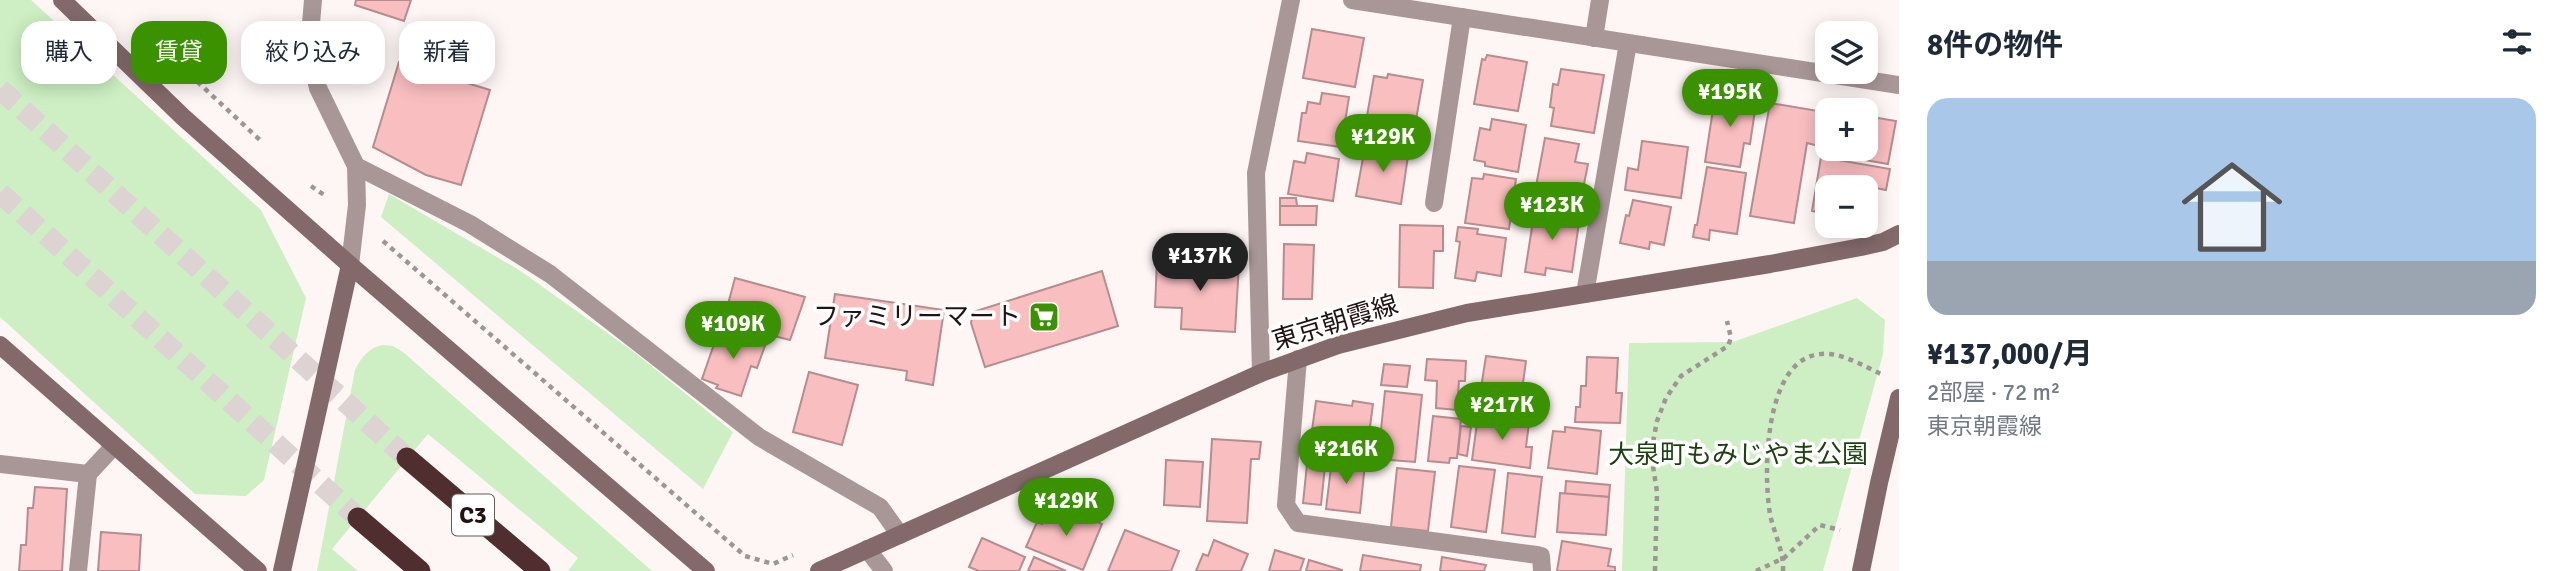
<!DOCTYPE html>
<html lang="ja">
<meta charset="utf-8">
<style>
body{margin:0;font-family:Signika,"Noto Sans JP",sans-serif;background:#f2f2f3;color:#1f2937;height:100vh;display:flex;flex-direction:column;font-size:26px;white-space:nowrap}
*{box-sizing:border-box;margin:0}
p{font-size:23px;color:#747a83}
.icon{flex:none;width:38px;height:38px;fill:none;stroke:currentColor;stroke-width:2;stroke-linecap:round;stroke-linejoin:round}
.map{position:relative;flex:1;overflow:hidden}
.panel{display:flex;flex-direction:column;background:#fff;width:665px}
.panel>*{flex:none}
.hud{position:absolute;left:21px;top:21px;width:665px;height:63px;display:flex;gap:14px}
.controls{position:absolute;left:1815px;top:21px;display:grid;gap:14px}
.controls a{display:grid;place-items:center;width:63px;height:63px;border-radius:14px;background:#fff;box-shadow:0 4px 18px #0003;font-size:35px}
.price{position:absolute;translate:-50% -60px;padding:0 16px;border-radius:24px;background:#3a9200;color:#fff;font-size:23px;line-height:46px;filter:drop-shadow(0 2px 4px #0008)}
.price::after{content:'';position:absolute;left:50%;top:42px;width:21px;height:16px;margin-left:-10px;background:inherit;clip-path:polygon(0 0,100% 0,50% 100%)}
.price.current{background:#222;color:#fff}
ul{padding:0;list-style:none}
li{display:grid;align-content:center;gap:14px;height:371px;padding:0 28px}
li+li{border-top:2px solid #e0e1e3}
li span{display:grid;place-items:center;height:217px;border-radius:21px;color:#555}
li>.icon{margin-inline-start:auto}
span .icon{width:126px;height:126px;fill:#fffc;stroke-width:1}
li b{font-size:30px}
h2{display:flex;justify-content:space-between;align-items:center;height:84px;padding:0 28px;font-size:30px}
.pill{padding:0 24px;border-radius:21px;background:#fff;box-shadow:0 4px 18px #0003;font-size:24px;line-height:63px}
.pill.current{background:#3a9200;color:#fff}
main{display:flex;flex:1;min-height:0}
.map>svg:first-child{display:block}
</style>
<main>
<div class="map">
<svg width="1899" height="571" viewBox="0 0 1899 571">
<rect width="100%" height="100%" fill="#fef5f5"/>
<g fill="#cdefc3">
<path d="M0 0H31L261 210 306 298 264 480 246 496 195 494 0 317Z"/>
<path d="M389 194 519 270 634 352 733 432 703 489 381 217Z"/>
<path d="M1857 298 1885 320 1883 354 1823 571H1622L1629 343 1733 342Z"/>
<path d="M383 345 393 346 403 352 652 571H568L578 558 428 434 332 549 358 571H317L355 370C361 358 369 347 383 345Z"/>
</g>
<g fill="#f9bec0" stroke="#b58d8e" stroke-width="2">
<path d="M356 0H411L404 21 355 5Z"/>
<path d="M1312 29 1364 38 1355 87 1303 78Z"/>
<path d="M1487 55 1527 62 1518 111 1474 104 1482 59 1485 60Z"/>
<path d="M399 62 490 90 461 185 426 175 373 147Z"/>
<path d="M1561 69 1604 75 1594 133 1551 126 1554 108 1550 107 1553 84 1558 85Z"/>
<path d="M1388 74 1423 80 1412 142 1364 133 1374 76 1387 78Z"/>
<path d="M1322 93 1349 97 1341 147 1298 141 1302 113H1306L1308 102 1320 104Z"/>
<path d="M1728 94 1757 97 1750 144 1744 143 1740 167 1705 162 1715 96 1727 97Z"/>
<path d="M1770 103 1824 112 1819 146 1807 143 1794 223 1750 216Z"/>
<path d="M1866 116 1896 121 1888 164 1824 153 1827 135V149H1866Z"/>
<path d="M1492 119 1526 125 1518 172 1485 166V162L1474 160 1480 128 1490 130Z"/>
<path d="M1545 138 1579 144 1575 162 1588 164 1582 194 1566 191 1564 202 1534 197Z"/>
<path d="M1642 141 1688 147 1681 198 1625 190 1628 168 1638 170Z"/>
<path d="M1370 143 1409 149 1401 204 1356 196 1363 158H1367Z"/>
<path d="M1307 153 1339 159 1333 201 1288 194 1294 161 1305 163Z"/>
<path d="M1821 157 1890 169 1886 190 1860 185V187H1827V214L1812 211Z"/>
<path d="M1707 167 1746 173 1737 234 1710 230 1709 240 1693 237 1695 225H1697Z"/>
<path d="M1484 174 1516 179 1509 229 1465 223 1472 178 1483 179Z"/>
<path d="M1280 198H1296L1297 206H1280Z"/>
<path d="M1633 200 1671 207 1664 245 1650 242 1649 249 1620 243 1626 215 1629 216Z"/>
<path d="M1280 206H1317L1316 225H1280Z"/>
<path d="M1535 208 1580 215 1572 272 1546 268 1545 275 1525 272Z"/>
<path d="M1400 225 1443 226V251H1434L1433 288 1399 287Z"/>
<path d="M1458 227 1478 229 1477 234 1506 238 1501 276 1477 272 1475 281 1455 278 1460 242 1456 241Z"/>
<path d="M1284 244 1314 245 1312 299H1283Z"/>
<path d="M1157 260 1239 264 1235 332 1181 329 1182 308 1155 307Z"/>
<path d="M1102 271 1118 326 985 367 971 323 973 312Z"/>
<path d="M735 278 805 297 790 340 723 323Z"/>
<path d="M835 294 944 310 933 385 906 380 907 371 825 358Z"/>
<path d="M720 327 766 343 757 368 751 366 741 396 716 388 718 385 702 379Z"/>
<path d="M1486 356 1526 361 1519 412 1478 407Z"/>
<path d="M1587 357 1618 358 1616 393H1622L1620 423 1575 422 1576 407H1580L1581 386H1586Z"/>
<path d="M1427 359 1466 361 1465 381H1459L1457 410 1436 408 1437 381 1425 380Z"/>
<path d="M1384 364 1410 366 1407 387 1381 385Z"/>
<path d="M809 372 858 385 842 445 793 432Z"/>
<path d="M1385 391 1422 395 1415 462 1378 459Z"/>
<path d="M1316 401 1352 406 1353 401 1373 404 1369 434 1356 432 1353 451 1310 445Z"/>
<path d="M1433 416 1461 419 1457 458H1450L1449 463 1428 461Z"/>
<path d="M1478 416 1529 423 1526 447H1532L1530 468 1472 460Z"/>
<path d="M1461 426 1471 427 1467 456 1458 454Z"/>
<path d="M1565 427 1601 431 1597 474 1548 468 1553 431 1565 432Z"/>
<path d="M1212 439 1261 442 1259 459H1251L1247 523 1207 521Z"/>
<path d="M1308 453 1326 455 1325 466 1307 464Z"/>
<path d="M1332 459 1365 463 1360 513 1326 509Z"/>
<path d="M1166 460 1203 462 1200 507 1164 505Z"/>
<path d="M1307 464 1325 466 1321 505 1303 503Z"/>
<path d="M1459 466 1495 470 1486 532 1451 527Z"/>
<path d="M1397 468 1435 472 1428 531 1391 527Z"/>
<path d="M1508 473 1542 477 1535 537 1502 533Z"/>
<path d="M1566 481 1610 485 1609 497 1565 494Z"/>
<path d="M35 487 67 489 62 571H19L21 545H26L28 508H33Z"/>
<path d="M1560 493 1609 497 1606 535 1557 532Z"/>
<path d="M1061 507 1102 524 1083 570 1026 547 1037 522 1042 524 1046 513 1057 517Z"/>
<path d="M1125 530 1179 551 1171 571H1108Z"/>
<path d="M101 532 141 535 139 571H98Z"/>
<path d="M982 538 1025 557 1019 571H979L969 567Z"/>
<path d="M1214 540 1248 554 1241 571H1196L1203 554 1208 556Z"/>
<path d="M1562 541 1611 549 1608 566 1615 567V571H1557Z"/>
<path d="M1275 550 1304 559 1300 571H1269Z"/>
<path d="M1363 555 1421 565 1420 571H1360Z"/>
<path d="M1034 557 1066 571H1028Z"/>
<path d="M1442 557 1486 565 1484 571H1440Z"/>
<path d="M1309 560 1342 570V571H1306Z"/>
</g>
<g fill="none" stroke-linecap="round" stroke-linejoin="round">
<g stroke="#ddd3d3" stroke-width="21" stroke-dasharray="21 10" stroke-linecap="butt">
<path d="M0 89 407 458"/>
<path d="M0 193 358 518"/>
</g>
<g stroke="#a09595" stroke-width="4.5" stroke-dasharray="5 5" stroke-linecap="butt">
<path d="M146 34 260 140"/>
<path d="M311 186 327 197"/>
<path d="M383 241 745 556 773 564 793 555"/>
<path d="M1655 571 1657 492 1651 453 1657 421 1666 398 1681 376 1728 346 1731 338 1727 321"/>
<path d="M1756 571 1784 558 1820 525 1840 530"/>
<path d="M1783 571C1784 551 1774 534 1770 514 1763 473 1764 358 1821 354 1842 352 1863 366 1881 374"/>
</g>
<g stroke="#a99797" stroke-width="18">
<path d="M356 166 470 224 550 274 759 437 880 507 900 535"/>
<path d="M1434 203 1462 17"/>
<path d="M1298 359 1286 505 1298 523 1537 555 1541 556 1542 571"/>
<path d="M0 464 88 474"/>
<path d="M867 549 884 571"/>
</g>
<g stroke="#a99797" stroke-width="18">
<path d="M313 0 309 47 318 88 356 166 357 205 350 265"/>
<path d="M1352 0 1899 85"/>
<path d="M1594 38 1600 0"/>
<path d="M1585 294 1628 43"/>
<path d="M1261 373 1256 173 1291 0"/>
<path d="M78 571 88 474 114 446"/>
</g>
<g stroke="#83696a" stroke-width="18">
<path d="M62 0 183 117 350 265 706 571"/>
<path d="M0 345 258 571"/>
<path d="M282 571 350 265"/>
<path d="M819 571 1261 373 1338 345 1467 313 1770 264 1861 247 1883 242 1899 234"/>
<path d="M1861 571 1879 483 1899 398"/>
</g>
<g stroke="#502e30" stroke-width="21">
<path d="M407 458 540 571"/>
<path d="M358 518 420 571"/>
</g>
</g>
<defs>
<g id="supermarket-square" transform="scale(1.575)"><rect x="-9" y="-9" width="18" height="18" rx="4" fill="#3a9200" stroke="#fff"/><path d="M-6-5.5h2.5l.6 2H6L4.5 2H-2.5L-4.4-4H-6ZM-1.5 3.2a1.3 1.3 0 1 0 .1 0ZM3 3.2a1.3 1.3 0 1 0 .1 0Z" fill="#fff"/></g>
</defs>
<g fill-rule="evenodd">
<use href="#supermarket-square" x="1044" y="317"/>
</g>
<g text-anchor="middle" dominant-baseline="central" stroke-width="7" stroke-linejoin="round" paint-order="stroke">
<rect fill="#fff" stroke="#645a5a" stroke-width="2" x="452" y="494.5" width="42" height="41" rx="5"/>
<g font-size="24" font-weight="bold" fill="#211313">
<text x="473" y="515">C3</text>
</g>
<g font-size="26" fill="#211313" stroke="#fff" text-anchor="end">
<text x="1021" y="317">ファミリーマート</text>
</g>
<g font-size="26" fill="#211313" stroke="#fff">
<text transform="translate(1335 323) rotate(-17)">東京朝霞線</text>
</g>
<g font-size="26" fill="#1e4110" stroke="#fff">
<text x="1738" y="455">大泉町もみじやま公園</text>
</g>
</g>
</svg>
<div class="controls">
<a><svg class="icon" aria-label="layers" viewBox="0 0 24 24"><path d="M12 4l9 5-9 5-9-5zM3 14l9 5 9-5"/></svg></a>
<a>+</a>
<a>−</a>
</div>
<b class="price" style="left:1730px;top:129px">¥195K</b>
<b class="price" style="left:1383px;top:174px">¥129K</b>
<b class="price" style="left:1552px;top:242px">¥123K</b>
<b class="price current" style="left:1200px;top:293px">¥137K</b>
<b class="price" style="left:733px;top:361px">¥109K</b>
<b class="price" style="left:1502px;top:442px">¥217K</b>
<b class="price" style="left:1346px;top:486px">¥216K</b>
<b class="price" style="left:1066px;top:538px">¥129K</b>
<div class="hud">
<a class="pill">購入</a>
<a class="pill current">賃貸</a>
<a class="pill">絞り込み</a>
<a class="pill">新着</a>
</div>
</div>
<section class="panel">
<h2>8件の物件<svg class="icon" aria-label="filters" viewBox="0 0 24 24"><path d="M4 7h16M4 17h16"/><circle cx="9" cy="7" r="2"/><circle cx="15" cy="17" r="2"/></svg></h2>
<ul>
<li><span style="background:linear-gradient(#a9c7e8 75%,#9aa5b1 0)"><svg class="icon" aria-label="home" viewBox="0 0 24 24"><path d="M3 11l9-7 9 7M6 9v11h12V9"/></svg></span><div><b>¥137,000/月</b><p>2部屋 · 72 m²</p><p>東京朝霞線</p></div></li>
</ul>
</section>
</main>
